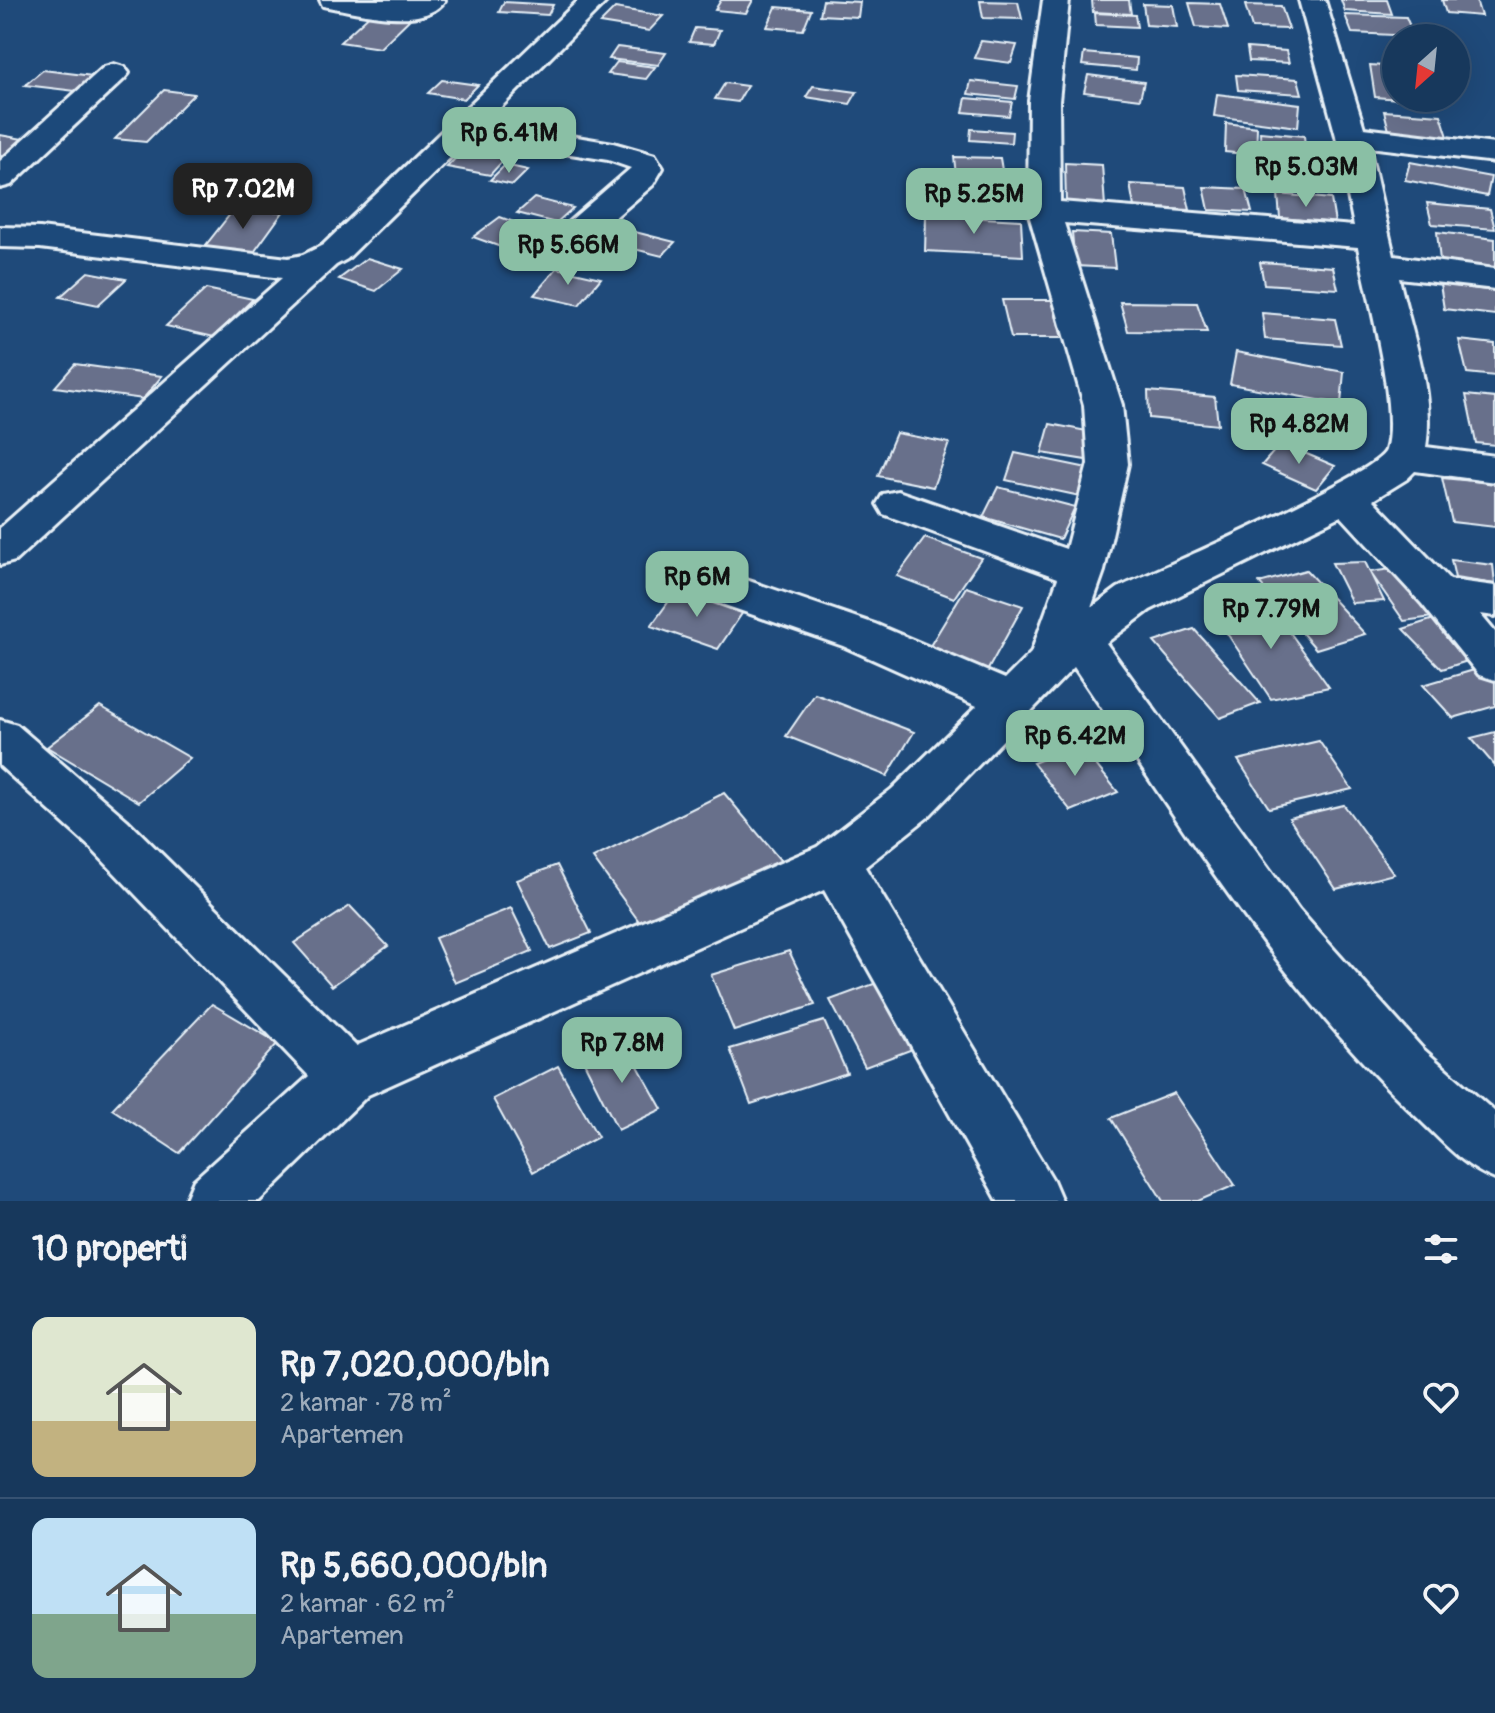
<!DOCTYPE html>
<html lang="id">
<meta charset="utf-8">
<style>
body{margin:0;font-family:Pangolin,sans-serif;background:#244365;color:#f1f3f6;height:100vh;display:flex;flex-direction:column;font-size:30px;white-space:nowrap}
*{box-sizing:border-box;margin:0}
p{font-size:26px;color:#9eacbb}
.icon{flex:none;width:44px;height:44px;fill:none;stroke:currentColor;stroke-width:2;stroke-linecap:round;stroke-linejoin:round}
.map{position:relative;height:1201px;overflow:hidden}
.details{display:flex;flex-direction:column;background:#17385c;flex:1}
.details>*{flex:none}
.needle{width:52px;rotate:207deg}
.buttons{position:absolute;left:1382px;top:24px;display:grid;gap:16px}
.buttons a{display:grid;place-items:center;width:88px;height:88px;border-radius:50%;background:#17385c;box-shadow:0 8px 32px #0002,0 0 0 2px #365272;font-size:40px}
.price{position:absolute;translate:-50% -68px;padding:0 18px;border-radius:16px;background:#8abfa5;color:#111;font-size:26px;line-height:52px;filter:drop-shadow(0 2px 4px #0008)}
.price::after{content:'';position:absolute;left:50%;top:48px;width:24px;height:18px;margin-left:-12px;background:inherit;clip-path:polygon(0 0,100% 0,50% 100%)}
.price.selected{background:#222;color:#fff}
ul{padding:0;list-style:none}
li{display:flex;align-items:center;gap:24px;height:200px;padding:0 32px}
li+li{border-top:2px solid #365272}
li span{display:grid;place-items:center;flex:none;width:224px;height:160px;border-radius:16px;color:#555}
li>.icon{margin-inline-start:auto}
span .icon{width:96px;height:96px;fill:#fffc;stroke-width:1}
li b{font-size:34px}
h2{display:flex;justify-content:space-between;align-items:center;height:96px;padding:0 32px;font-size:34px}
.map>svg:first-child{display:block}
</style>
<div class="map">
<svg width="1495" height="1201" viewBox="0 0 1495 1201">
<rect width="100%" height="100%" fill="#1f4a7a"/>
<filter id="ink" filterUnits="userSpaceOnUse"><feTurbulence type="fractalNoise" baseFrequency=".0125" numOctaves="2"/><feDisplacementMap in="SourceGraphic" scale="16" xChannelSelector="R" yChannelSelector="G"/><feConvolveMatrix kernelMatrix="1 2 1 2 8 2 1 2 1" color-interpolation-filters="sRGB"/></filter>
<g filter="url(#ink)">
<g fill="#686f8b" stroke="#e8f1f8" stroke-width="2">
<path d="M721 0H753L746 13 715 10Z"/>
<path d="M823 0 860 2 858 17 820 15Z"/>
<path d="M1092 0H1129L1131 14 1093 12Z"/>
<path d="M1341 0H1387L1392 14 1345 11Z"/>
<path d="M1442 0H1476L1481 16 1446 13Z"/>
<path d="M980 1 1018 2 1022 19 983 18Z"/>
<path d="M504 2 553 5 548 15 499 12Z"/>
<path d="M1189 3 1220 4 1228 29 1196 27Z"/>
<path d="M1143 4 1173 5 1177 27 1146 25Z"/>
<path d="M1245 5 1281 6 1289 29 1252 28Z"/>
<path d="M776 7 811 10 803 30 767 27Z"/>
<path d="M615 8 663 16 649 31 600 23Z"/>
<path d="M375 10 414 15 380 48 340 42Z"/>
<path d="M1095 13 1135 15 1137 27 1096 25Z"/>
<path d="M1345 15 1406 17 1414 36 1352 33Z"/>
<path d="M695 28 720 30 714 44 689 42Z"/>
<path d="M981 41 1017 45 1011 63 974 58Z"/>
<path d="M617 47 666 53 658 65 609 59Z"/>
<path d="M1247 48 1286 51 1289 63 1249 61Z"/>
<path d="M1084 53 1137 58 1136 70 1082 65Z"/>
<path d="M617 62 655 67 646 79 608 74Z"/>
<path d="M1370 65 1396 67V98H1422L1423 101 1375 97Z"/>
<path d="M43 70 101 77 84 92 25 85Z"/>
<path d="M1088 75 1144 82 1140 99 1084 92Z"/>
<path d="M1236 75 1298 79 1302 94 1238 90Z"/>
<path d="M442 80 478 85 464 99 428 93Z"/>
<path d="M971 81 1018 86 1015 99 968 94Z"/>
<path d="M725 83 747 86 738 102 715 99Z"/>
<path d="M813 86 857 92 850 104 806 97Z"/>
<path d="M164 90 194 94 146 142 115 139Z"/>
<path d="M1217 94 1300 104 1298 127 1214 116Z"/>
<path d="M966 98 1012 102 1009 116 963 112Z"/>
<path d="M1384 111 1441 115 1450 143 1391 138Z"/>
<path d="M1226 123 1257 127 1256 155 1225 152Z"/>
<path d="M971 129 1012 132 1011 143 970 140Z"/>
<path d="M1260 132 1304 136 1306 155 1261 151Z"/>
<path d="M0 135 29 140 6 157 0 156Z"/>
<path d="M478 135 519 143 490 175 447 167Z"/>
<path d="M1246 156 1306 162 1307 178 1247 172Z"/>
<path d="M954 157 1000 158 1003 176 956 175Z"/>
<path d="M1410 162 1491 177 1487 196 1405 180Z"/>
<path d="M1065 163 1102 165 1105 206 1066 203Z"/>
<path d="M505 165 528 170 513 185 490 180Z"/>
<path d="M929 184 975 186 976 207 929 205Z"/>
<path d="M1130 184 1185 187 1190 210 1134 207Z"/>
<path d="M1204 187 1246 189 1252 212 1209 210Z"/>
<path d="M1278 194 1331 199 1335 223 1280 218Z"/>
<path d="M534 198 573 208 556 223 517 213Z"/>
<path d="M1427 203 1490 209 1495 229 1432 224Z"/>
<path d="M235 208 283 212 252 255 202 250Z"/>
<path d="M926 215 1021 220 1023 256 925 251Z"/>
<path d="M500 217 541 232 515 252 473 237Z"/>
<path d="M627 230 675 242 662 256 614 244Z"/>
<path d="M1072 232 1111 234 1115 268 1075 266Z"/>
<path d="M1437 232 1495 239V268L1440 261Z"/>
<path d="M367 258 403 269 376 291 339 279Z"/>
<path d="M1260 262 1333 267 1338 289 1264 284Z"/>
<path d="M557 268 601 278 579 305 534 295Z"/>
<path d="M88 272 126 279 98 305 60 297Z"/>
<path d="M1440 284 1495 291V315L1444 309Z"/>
<path d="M206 289 253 299 214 337 166 326Z"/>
<path d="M1002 300H1052L1062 338H1011Z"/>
<path d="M1120 302 1197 303 1207 332 1128 331Z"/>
<path d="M1262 313 1335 319 1341 345 1265 339Z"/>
<path d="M1459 340 1495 344V376L1467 373Z"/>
<path d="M1236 352 1344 372 1341 404 1230 384Z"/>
<path d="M75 364 162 376 143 399 55 387Z"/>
<path d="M1148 391 1215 397 1218 425 1149 418Z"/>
<path d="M1466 395 1495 398V445L1476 443Z"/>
<path d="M1050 424 1092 432 1086 460 1042 453Z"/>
<path d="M896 433 949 443 933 487 878 476Z"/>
<path d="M1281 443 1335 466 1316 489 1262 465Z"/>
<path d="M1015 453 1102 471 1094 499 1006 480Z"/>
<path d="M1442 478 1495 483V527L1452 522Z"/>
<path d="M998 487 1075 507 1060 539 983 517Z"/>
<path d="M925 538 981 558 954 598 897 576Z"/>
<path d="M1451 560 1493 565 1495 584 1455 578Z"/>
<path d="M1365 562 1384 601 1352 603 1332 563Z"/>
<path d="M1405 567 1440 616 1404 621 1370 572Z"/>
<path d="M1306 570 1365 634 1316 649 1259 583Z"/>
<path d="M966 587 1023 606 985 675 925 654Z"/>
<path d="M677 590 743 612 718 649 651 626Z"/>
<path d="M1269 603 1329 687 1271 699 1214 614Z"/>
<path d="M1437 618 1477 658 1442 669 1403 629Z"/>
<path d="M1194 629 1260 703 1220 718 1154 642Z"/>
<path d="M1481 668 1495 682V706L1453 718 1423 685Z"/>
<path d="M815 694 914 732 887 776 786 736Z"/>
<path d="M100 706 190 758 139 802 47 747Z"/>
<path d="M1495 732V766L1471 738Z"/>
<path d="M1319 741 1352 789 1269 808 1238 760Z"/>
<path d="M1080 745 1118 792 1071 811 1033 763Z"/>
<path d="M724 793 781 861 646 931 593 858Z"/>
<path d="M1344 805 1394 874 1336 889 1289 818Z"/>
<path d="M557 865 591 933 550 949 517 880Z"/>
<path d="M350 906 388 946 332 986 294 943Z"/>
<path d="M511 908 532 951 455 983 435 938Z"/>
<path d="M789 951 815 1005 734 1031 711 975Z"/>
<path d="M882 981 918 1047 865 1067 830 1000Z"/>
<path d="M212 1004 278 1043 179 1153 112 1109Z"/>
<path d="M824 1021 847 1073 751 1104 730 1049Z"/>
<path d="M624 1041 662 1109 618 1130 583 1060Z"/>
<path d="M558 1066 598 1137 533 1172 493 1099Z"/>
<path d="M1174 1093 1235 1185 1198 1201H1163L1111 1118Z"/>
</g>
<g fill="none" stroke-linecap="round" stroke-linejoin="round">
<g stroke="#e8f1f8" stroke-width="6">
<g id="minor">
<path d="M320 0H445C425 30 363 13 333 8L323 6Z"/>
<path d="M579 0H608L486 122 613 143 655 155 663 168 653 185 572 254 560 257 548 254 543 247 548 240 631 168 608 160 470 138 347 259 336 265 15 561 0 565V528L282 278 40 248 0 247V227L40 228 288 258 303 255 323 245Z"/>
<path d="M1043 0H1069L1059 101 1060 202 1354 226 1336 136 1299 0H1325L1364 128 1495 144V162L1369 147 1394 256 1495 269V289L1399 278C1411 331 1435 393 1426 447L1495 456V482L1415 471 1407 479 1373 500 1450 580 1495 586V616L1480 614 1495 632V680L1479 675 1422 604 1341 516 1150 610 1106 643 1299 910 1422 1048 1495 1112V1179C1464 1167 1443 1142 1420 1120 1281 989 1181 824 1074 667L928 817 865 867 1053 1180 1062 1201H998L824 890 368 1095 259 1201H185L194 1180 309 1076 91 848 0 766V720L17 725 127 820 356 1046 817 847 892 789 977 706 843 646 687 592 680 581 687 570 702 566 717 570 875 624 1005 679 1031 653 1058 578 883 514 877 504 883 494 898 491 1066 549 1088 464 1084 405 1028 211 1029 101ZM1064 223 1358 247C1367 294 1399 408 1386 450 1379 474 1155 571 1118 588L1091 608 1104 571 1128 464 1122 405Z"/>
<path d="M114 64 124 67 129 73 124 79 11 185 0 188V161L104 67Z"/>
</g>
</g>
<use href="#minor" fill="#1f4a7a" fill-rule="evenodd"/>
</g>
</g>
</svg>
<div class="buttons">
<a><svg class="needle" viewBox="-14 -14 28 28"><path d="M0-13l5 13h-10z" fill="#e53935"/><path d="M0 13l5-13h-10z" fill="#9eacbb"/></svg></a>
</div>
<b class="price" style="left:509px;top:175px">Rp 6.41M</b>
<b class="price" style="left:1306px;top:209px">Rp 5.03M</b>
<b class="price selected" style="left:243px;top:231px">Rp 7.02M</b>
<b class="price" style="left:974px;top:236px">Rp 5.25M</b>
<b class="price" style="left:568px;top:287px">Rp 5.66M</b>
<b class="price" style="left:1299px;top:466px">Rp 4.82M</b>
<b class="price" style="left:697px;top:619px">Rp 6M</b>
<b class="price" style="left:1271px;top:651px">Rp 7.79M</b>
<b class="price" style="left:1075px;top:778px">Rp 6.42M</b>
<b class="price" style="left:622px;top:1085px">Rp 7.8M</b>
</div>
<section class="details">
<h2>10 properti<svg class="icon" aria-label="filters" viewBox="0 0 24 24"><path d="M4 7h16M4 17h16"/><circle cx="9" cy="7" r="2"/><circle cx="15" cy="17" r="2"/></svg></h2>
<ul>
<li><span style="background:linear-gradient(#dfe7d0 65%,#c2b280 0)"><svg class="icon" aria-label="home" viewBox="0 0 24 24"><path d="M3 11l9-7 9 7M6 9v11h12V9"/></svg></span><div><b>Rp 7,020,000/bln</b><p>2 kamar · 78 m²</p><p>Apartemen</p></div><svg class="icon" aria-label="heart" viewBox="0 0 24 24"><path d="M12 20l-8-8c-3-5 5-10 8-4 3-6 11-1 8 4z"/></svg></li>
<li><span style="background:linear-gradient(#bfe0f5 60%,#7fa58c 0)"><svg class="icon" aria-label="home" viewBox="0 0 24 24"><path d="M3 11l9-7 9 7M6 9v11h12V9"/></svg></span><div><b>Rp 5,660,000/bln</b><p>2 kamar · 62 m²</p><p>Apartemen</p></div><svg class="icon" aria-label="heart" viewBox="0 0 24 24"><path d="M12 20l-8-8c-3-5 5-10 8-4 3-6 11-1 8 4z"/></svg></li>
</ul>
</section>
